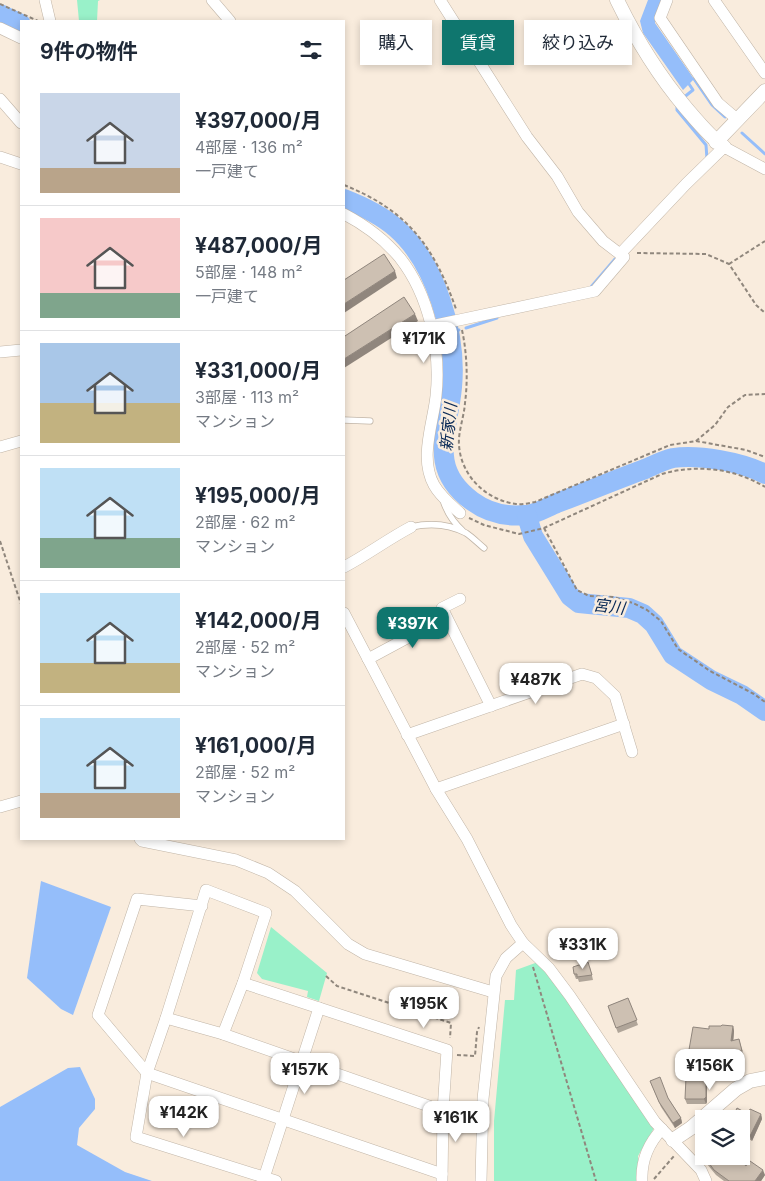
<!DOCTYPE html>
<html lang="ja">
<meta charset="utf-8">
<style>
body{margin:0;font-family:Inter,"Noto Sans JP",sans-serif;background:#f6f6f7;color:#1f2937;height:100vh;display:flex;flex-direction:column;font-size:19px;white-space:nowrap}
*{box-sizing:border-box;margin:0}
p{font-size:16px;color:#747a83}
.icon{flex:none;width:28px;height:28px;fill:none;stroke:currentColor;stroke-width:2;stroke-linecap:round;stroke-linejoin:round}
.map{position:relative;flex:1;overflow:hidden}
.sheet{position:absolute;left:20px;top:20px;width:325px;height:820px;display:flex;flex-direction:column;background:#fff;border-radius:0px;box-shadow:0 2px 8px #0003}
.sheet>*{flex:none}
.hud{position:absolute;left:360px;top:20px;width:330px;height:45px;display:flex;gap:10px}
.tools{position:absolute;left:695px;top:1110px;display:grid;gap:10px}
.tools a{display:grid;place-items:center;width:55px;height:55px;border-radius:0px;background:#fff;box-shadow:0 2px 8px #0003;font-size:25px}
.price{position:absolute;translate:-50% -42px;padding:0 11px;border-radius:10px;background:#fff;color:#222;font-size:16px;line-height:32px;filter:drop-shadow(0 1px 2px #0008)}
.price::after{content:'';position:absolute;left:50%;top:30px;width:15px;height:11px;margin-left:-8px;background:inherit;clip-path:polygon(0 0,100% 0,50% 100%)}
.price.on{background:#0f766e;color:#fff}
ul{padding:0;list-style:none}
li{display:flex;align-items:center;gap:15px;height:125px;padding:0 20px}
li+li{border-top:1px solid #e0e1e3}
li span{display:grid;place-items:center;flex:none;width:140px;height:100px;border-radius:0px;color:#555}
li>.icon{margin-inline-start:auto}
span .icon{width:60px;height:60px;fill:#fffc;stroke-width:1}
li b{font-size:21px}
h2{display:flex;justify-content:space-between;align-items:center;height:60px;padding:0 20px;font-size:21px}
.chip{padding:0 18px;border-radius:0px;background:#fff;box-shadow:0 2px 8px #0003;font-size:18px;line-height:45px}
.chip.on{background:#0f766e;color:#fff}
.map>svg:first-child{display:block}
</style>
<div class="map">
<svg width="765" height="1181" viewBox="0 0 765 1181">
<rect width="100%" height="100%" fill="#f9ecdd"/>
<g fill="#99f1c9">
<path d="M77 0H100L98 1 97 21H79Z"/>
<path d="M271 927 327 973 319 1001 307 997 308 991 262 979 257 973Z"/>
<path d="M538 962 577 1014 654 1128 638 1156 639 1181H494V1121L505 1000H514L516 970Z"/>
</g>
<g fill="#95befa">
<path d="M648 0H663L655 17V23L694 79 683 90 643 33 640 21Z"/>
<path d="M41 881 111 907 73 1015 61 1009 27 978Z"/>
<path d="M80 1067 95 1099V1109L79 1128 77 1145 125 1172 152 1181H0V1107L68 1068Z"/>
</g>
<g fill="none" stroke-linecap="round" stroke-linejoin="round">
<g stroke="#95befa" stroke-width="3">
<path d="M694 79 712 105 725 117"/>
<path d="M683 98 693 90 689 84"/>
<path d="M677 104V110L706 145 707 159"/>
<path d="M742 133 765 154"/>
<path d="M591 287 615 259"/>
<path d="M466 328 497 318"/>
<path d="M449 333 459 330"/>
</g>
<g stroke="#95befa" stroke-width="20">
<path d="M0 14 21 24"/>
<path d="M344 199C362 206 381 215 396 228 436 263 457 335 452 387 448 432 427 468 472 501 487 512 506 517 525 515 535 515 547 507 557 503 586 492 615 480 645 469 654 465 664 460 673 458 698 454 742 462 765 474"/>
<path d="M527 516 533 536 570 596 579 603 629 608 643 614 654 624 673 655 711 680 742 695 765 711"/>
</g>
<g stroke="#c1b5a7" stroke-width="7">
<g id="service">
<path d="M344 420 370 421"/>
<path d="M444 503C448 514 453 522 462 530"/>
<path d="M411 527C429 523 449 524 466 533 472 537 478 543 484 548"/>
</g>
</g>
<g stroke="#c1b5a7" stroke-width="12">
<g id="minor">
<path d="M45 0 50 21"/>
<path d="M212 0 230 21"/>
<path d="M667 0 660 18 718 103 738 120"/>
<path d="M714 0 765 73"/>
<path d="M0 28 21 38"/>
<path d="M0 99 21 123"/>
<path d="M0 157 21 164"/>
<path d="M344 214C365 225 385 240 400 258 429 295 441 350 436 396 433 424 419 458 434 485 440 496 451 505 460 513"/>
<path d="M620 254 686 184 724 147 765 169"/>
<path d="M431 326 595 291 624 257 603 241 578 212 557 176 527 137 440 0"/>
<path d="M0 352 21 350"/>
<path d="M0 447 21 441"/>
<path d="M344 567C367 555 388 539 411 527"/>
<path d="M460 599 442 608 491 706"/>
<path d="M344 613 436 789 467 839 511 925 523 943 549 968 570 996 655 1122 701 1170 706 1181"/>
<path d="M368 659 446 617"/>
<path d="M407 735 582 674 596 678 615 696 632 752"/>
<path d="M436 789 624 724"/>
<path d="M0 807 21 801"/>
<path d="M140 839 142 841 236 860 268 873 295 891 348 944 365 954 493 992"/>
<path d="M202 906 137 899 98 1015 147 1073 442 1174"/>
<path d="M243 983 447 1050 443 1111 442 1181"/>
<path d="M166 1018 223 1034 443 1111"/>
<path d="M223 1034 243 983 266 913 206 890 166 1018 147 1073 136 1137 276 1181"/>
<path d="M263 1181 319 1008"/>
<path d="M481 1181 483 1099 496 976 506 958 523 943"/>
<path d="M642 1181C641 1160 648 1144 662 1129"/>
</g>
</g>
<g stroke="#c1b5a7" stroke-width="15">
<g id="tertiary">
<path d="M617 0C636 39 658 75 686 108 698 122 710 137 724 147"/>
<path d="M716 142 765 91"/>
<path d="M673 1140 691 1128 736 1089 750 1081 765 1078"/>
</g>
</g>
<g stroke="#90877d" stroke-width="2" stroke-dasharray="4 2.5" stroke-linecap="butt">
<path d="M0 4 38 21"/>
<path d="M344 185C407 210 434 246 456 309"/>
<path d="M637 253 706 254 729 264 756 305 765 313"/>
<path d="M729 264 765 241"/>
<path d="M462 330C467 353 468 380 465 403 464 417 458 432 459 445 461 476 486 500 516 504 522 505 529 503 535 502L670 445 696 441 746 450 765 457"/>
<path d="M696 441 715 425 728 407 745 395 765 394"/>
<path d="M469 518 484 525 519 534 544 528 662 474C696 464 734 468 765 487"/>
<path d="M544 528 577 590 589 596 613 597 633 603 647 610 661 621 678 649 710 671 754 694 765 702"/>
<path d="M0 541 21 604"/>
<path d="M533 967 596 1181"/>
<path d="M326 976 337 986 451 1023 450 1038"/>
<path d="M457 1055 475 1056 477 1032 479 1027"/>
<path d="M654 1179 674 1156"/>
</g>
<use href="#service" stroke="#fff" stroke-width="5.5"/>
<use href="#minor" stroke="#fff" stroke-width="11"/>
<use href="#tertiary" stroke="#fff" stroke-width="14"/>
</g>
<g fill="#b0a599">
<path d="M590 967 593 980 579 982 578 979H576L574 974Z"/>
<path d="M628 998 638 1025 618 1033 608 1006Z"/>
<path d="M721 1026H733L734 1031 733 1040 739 1039 744 1056H742L739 1073 689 1066 687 1061Z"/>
<path d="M706 1077 707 1082V1102L706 1104H687L685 1099Z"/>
<path d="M650 1081 668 1098 681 1118 682 1123 675 1128 661 1107Z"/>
<path d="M748 1114H761L762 1119 752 1141 749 1139 748 1142 745 1141 741 1151V1119Z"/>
<path d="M710 1156H739L738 1159 746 1166 765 1175 761 1181H724L716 1175 707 1164 706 1159Z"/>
</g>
<g fill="#90867d">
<path d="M395 271 397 278 344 313V304Z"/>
<path d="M415 314 418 321 344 368V359Z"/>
<path d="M733 1026 734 1031 733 1046 731 1041Z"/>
<path d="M740 1051 742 1056 739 1073 738 1068Z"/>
<path d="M706 1077 707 1082V1102L706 1104 704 1099Z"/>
<path d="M761 1114 762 1119 752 1141 750 1136Z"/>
<path d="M681 1118 682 1123 675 1128 673 1123Z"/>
<path d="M748 1134 749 1139 748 1142 746 1137Z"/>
<path d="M744 1136 745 1141 741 1151V1142Z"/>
<path d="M763 1170 765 1175 761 1181H755Z"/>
</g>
<g fill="#cdc0b2" stroke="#90867d">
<path d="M384 254 395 271 344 304V280Z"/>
<path d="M404 297 415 314 344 359V333L345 336Z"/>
<path d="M588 962 592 975 577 977V974H574L573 967Z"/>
<path d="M628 998 637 1020 616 1028 608 1006Z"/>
<path d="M722 1025 733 1026 731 1041 739 1039 742 1051H740L738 1068 687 1061 693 1027 709 1029V1026H721Z"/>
<path d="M660 1077 668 1098 681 1118 673 1123 659 1102 650 1081Z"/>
<path d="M686 1077H706V1097L704 1099H685Z"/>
<path d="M737 1108 748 1114 750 1109 761 1114 750 1136 748 1134 746 1137 744 1136 741 1142V1119H732Z"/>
<path d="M710 1156H735L746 1166 750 1161 763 1170 755 1181H729L714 1170 706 1159Z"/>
</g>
<g text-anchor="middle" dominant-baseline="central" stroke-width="5" stroke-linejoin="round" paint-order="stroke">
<g font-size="16" font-style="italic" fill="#082956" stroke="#f9ecdd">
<text transform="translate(448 427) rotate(-84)">新家川</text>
<text transform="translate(609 606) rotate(7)">宮川</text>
</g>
</g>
</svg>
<div class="tools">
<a><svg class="icon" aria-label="layers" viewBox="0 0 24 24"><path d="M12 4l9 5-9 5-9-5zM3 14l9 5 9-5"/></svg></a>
</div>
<b class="price" style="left:424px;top:364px">¥171K</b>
<b class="price on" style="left:413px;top:649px">¥397K</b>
<b class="price" style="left:536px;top:705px">¥487K</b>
<b class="price" style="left:583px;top:970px">¥331K</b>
<b class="price" style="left:424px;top:1029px">¥195K</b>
<b class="price" style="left:710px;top:1091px">¥156K</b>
<b class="price" style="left:305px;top:1095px">¥157K</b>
<b class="price" style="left:184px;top:1138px">¥142K</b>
<b class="price" style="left:456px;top:1143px">¥161K</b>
<div class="hud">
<a class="chip">購入</a>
<a class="chip on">賃貸</a>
<a class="chip">絞り込み</a>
</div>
<section class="sheet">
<h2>9件の物件<svg class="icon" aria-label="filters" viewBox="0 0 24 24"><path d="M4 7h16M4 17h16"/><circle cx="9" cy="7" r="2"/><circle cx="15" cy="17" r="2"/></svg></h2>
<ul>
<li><span style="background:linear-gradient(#c9d6e8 75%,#b9a48a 0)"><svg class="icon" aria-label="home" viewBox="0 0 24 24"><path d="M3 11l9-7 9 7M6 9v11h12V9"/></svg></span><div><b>¥397,000/月</b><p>4部屋 · 136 m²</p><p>一戸建て</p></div></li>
<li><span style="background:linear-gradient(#f6c9c9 75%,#7fa58c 0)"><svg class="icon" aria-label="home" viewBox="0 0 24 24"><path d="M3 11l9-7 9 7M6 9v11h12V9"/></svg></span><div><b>¥487,000/月</b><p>5部屋 · 148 m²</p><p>一戸建て</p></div></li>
<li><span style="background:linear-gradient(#a9c7e8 60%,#c2b280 0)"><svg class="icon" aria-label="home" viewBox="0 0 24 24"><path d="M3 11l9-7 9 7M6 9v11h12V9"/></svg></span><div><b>¥331,000/月</b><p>3部屋 · 113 m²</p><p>マンション</p></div></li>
<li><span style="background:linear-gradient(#bfe0f5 70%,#7fa58c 0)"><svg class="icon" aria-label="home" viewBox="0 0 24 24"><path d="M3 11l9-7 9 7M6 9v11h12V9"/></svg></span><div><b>¥195,000/月</b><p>2部屋 · 62 m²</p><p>マンション</p></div></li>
<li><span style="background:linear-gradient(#bfe0f5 70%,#c2b280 0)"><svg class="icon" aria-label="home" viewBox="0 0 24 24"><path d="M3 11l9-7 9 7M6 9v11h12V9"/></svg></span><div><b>¥142,000/月</b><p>2部屋 · 52 m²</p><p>マンション</p></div></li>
<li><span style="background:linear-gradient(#bfe0f5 75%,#b9a48a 0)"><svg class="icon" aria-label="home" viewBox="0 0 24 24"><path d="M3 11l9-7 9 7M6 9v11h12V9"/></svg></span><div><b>¥161,000/月</b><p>2部屋 · 52 m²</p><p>マンション</p></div></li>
</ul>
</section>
</div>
